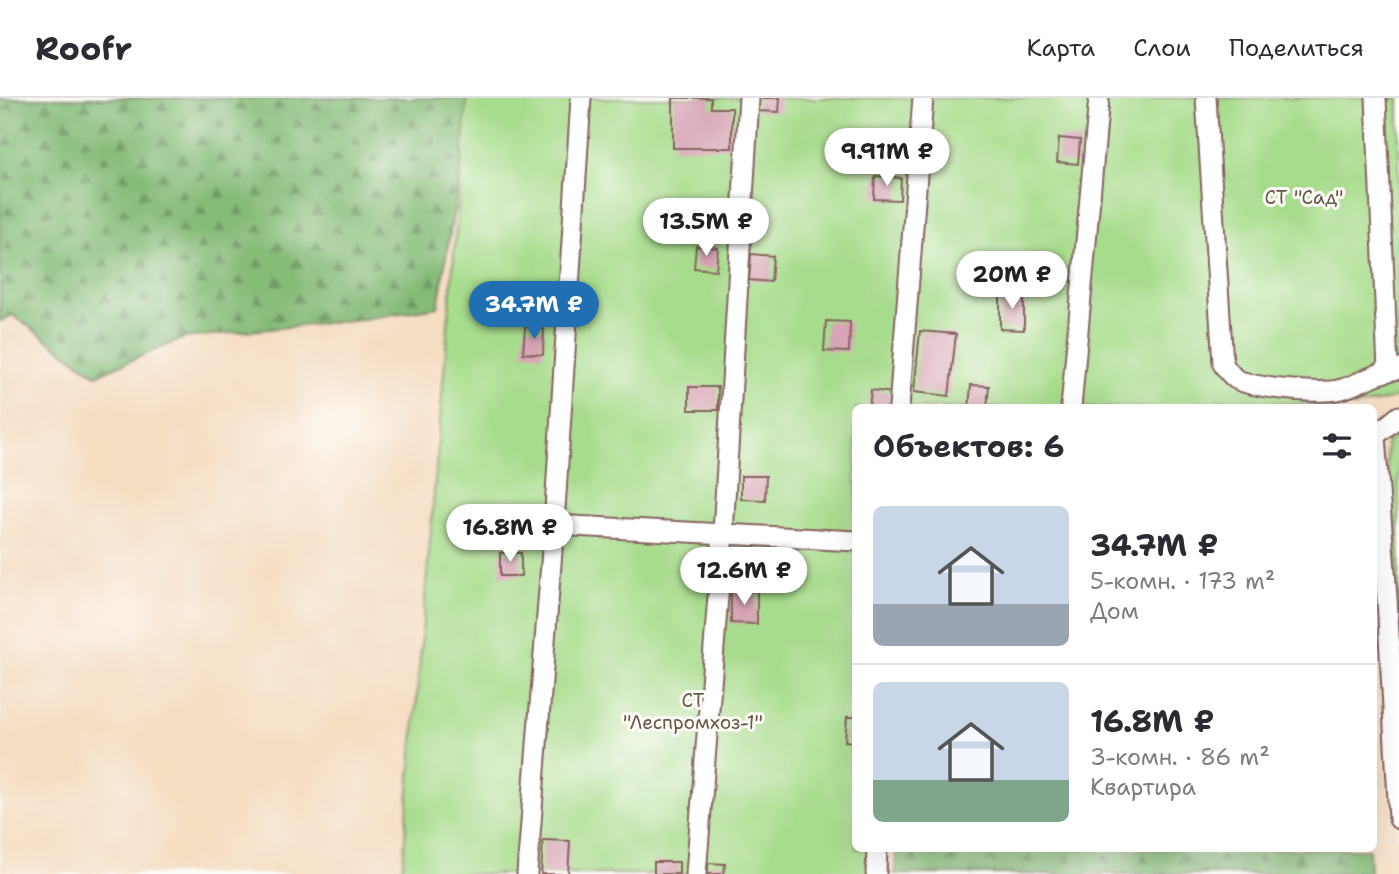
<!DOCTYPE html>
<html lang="ru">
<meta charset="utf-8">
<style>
body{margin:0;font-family:"Shantell Sans",sans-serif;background:#f7f7f7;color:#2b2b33;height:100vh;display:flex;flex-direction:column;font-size:26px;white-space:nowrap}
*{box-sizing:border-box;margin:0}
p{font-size:23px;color:#7c7c81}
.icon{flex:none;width:38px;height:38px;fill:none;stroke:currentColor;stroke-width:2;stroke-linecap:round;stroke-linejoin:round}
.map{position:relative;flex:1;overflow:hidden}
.side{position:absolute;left:852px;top:306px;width:525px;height:448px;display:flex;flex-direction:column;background:#fff;border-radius:10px;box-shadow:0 7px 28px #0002}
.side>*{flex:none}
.price{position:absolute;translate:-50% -60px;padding:0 16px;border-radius:24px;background:#fff;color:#222;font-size:23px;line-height:46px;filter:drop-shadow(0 2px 4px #0008)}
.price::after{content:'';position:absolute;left:50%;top:42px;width:21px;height:16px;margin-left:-10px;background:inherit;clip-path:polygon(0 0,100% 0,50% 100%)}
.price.on{background:#1f6fb2;color:#fff}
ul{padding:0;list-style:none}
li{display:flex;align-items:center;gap:21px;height:175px;padding:0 21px}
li+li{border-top:2px solid #e1e1e2}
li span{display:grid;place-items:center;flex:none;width:196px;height:140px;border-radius:10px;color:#555}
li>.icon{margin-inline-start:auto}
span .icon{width:84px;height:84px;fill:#fffc;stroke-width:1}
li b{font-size:30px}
h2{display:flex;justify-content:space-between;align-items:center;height:84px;padding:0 21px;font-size:30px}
header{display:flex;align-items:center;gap:42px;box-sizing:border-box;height:98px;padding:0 35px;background:#fff;border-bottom:2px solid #e1e1e2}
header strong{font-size:33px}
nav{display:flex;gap:38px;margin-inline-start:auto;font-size:24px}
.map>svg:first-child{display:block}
</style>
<header>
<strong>Roofr</strong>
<nav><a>Карта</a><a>Слои</a><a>Поделиться</a></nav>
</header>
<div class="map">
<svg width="1399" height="776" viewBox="0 0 1399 776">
<defs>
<pattern id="forest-firs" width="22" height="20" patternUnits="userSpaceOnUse" patternTransform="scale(1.75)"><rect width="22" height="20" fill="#85bc78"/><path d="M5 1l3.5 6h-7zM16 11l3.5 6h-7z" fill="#6f9863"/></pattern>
</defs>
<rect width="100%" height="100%" fill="#fdfcf7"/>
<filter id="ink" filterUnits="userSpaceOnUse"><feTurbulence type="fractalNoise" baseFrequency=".0143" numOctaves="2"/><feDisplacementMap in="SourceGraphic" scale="14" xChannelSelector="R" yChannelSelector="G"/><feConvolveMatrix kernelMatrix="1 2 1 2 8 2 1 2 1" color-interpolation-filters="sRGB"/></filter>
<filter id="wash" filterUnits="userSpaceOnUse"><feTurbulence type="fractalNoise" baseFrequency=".00686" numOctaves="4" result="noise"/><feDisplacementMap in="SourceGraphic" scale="28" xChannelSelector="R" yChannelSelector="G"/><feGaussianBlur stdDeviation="1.57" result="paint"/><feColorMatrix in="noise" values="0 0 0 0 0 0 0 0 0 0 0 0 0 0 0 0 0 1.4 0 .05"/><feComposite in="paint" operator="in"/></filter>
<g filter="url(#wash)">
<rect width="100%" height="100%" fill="#f5ddc2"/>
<g fill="url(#forest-firs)" stroke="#686e52" stroke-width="2">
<path d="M0 0H472L438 209 363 221 184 240 96 277 13 217 0 223Z"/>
<path d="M896 751H1369L1370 776H895Z"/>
</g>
<g fill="#a7dc8c" stroke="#787e5c" stroke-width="2">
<path d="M467 0H1399V299L1356 309 1219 302 1208 310H856V751H873L871 776H402Z"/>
<path d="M1399 331V565L1386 345Z"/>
</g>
<g id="blocks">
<g fill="#d7a5b5">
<path d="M673 0H711V10H732V50H673Z"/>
<path d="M758 0H780L779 14 757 13Z"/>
<path d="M1059 40 1080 42 1078 66 1057 64Z"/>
<path d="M875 78 901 80 900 102 874 101Z"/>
<path d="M696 148 718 150 716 172 694 170Z"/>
<path d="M751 156 773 158 771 184 749 182Z"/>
<path d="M1000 194 1024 195V232L1000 231Z"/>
<path d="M826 223 850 224 849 254 824 253Z"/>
<path d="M525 229 544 231 543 257 523 255Z"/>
<path d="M920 233 956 236 949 298 914 294Z"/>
<path d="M971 287 989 288 987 310 969 309Z"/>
<rect x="689" y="289" width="29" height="23"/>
<path d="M871 292 893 295 891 310H869Z"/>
<path d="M741 378H766L765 402 741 401Z"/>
<rect x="500" y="455" width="21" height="23"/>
<path d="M731 493H757V526L731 525Z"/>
<path d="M847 619H856V644L845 643Z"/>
<path d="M543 742 570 743 568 776H541Z"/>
<rect x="654" y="764" width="25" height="12"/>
<path d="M708 765 725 766 724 776H708Z"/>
</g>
</g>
</g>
<g filter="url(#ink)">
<use href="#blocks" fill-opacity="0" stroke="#866260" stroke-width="2"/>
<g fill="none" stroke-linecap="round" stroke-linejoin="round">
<g stroke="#866260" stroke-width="23">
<g id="street">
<path d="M581 0 554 427 856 443"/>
<path d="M1206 0 1223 266C1227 271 1231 279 1238 282 1256 290 1323 297 1342 291 1362 285 1378 273 1399 271"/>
<path d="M1376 0 1388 272"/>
<path d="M899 310 923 0"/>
<path d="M1071 310 1099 0"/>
<path d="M1399 318 1375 338 1387 500 1399 721"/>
<path d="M527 776 554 427"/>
<path d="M696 776 723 435 749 0"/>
<path d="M876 776 877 751"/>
</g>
</g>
<use href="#street" stroke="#fff" stroke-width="19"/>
</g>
</g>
<g text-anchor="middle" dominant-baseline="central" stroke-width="6" stroke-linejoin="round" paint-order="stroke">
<g font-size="19" fill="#665848" stroke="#fdfcf7">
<text x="1304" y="99">СТ "Сад"</text>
<text x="693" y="602">СТ<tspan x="693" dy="22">"Леспромхоз-1"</tspan></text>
</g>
</g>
</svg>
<b class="price" style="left:887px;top:90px">9.91M ₽</b>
<b class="price" style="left:706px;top:160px">13.5M ₽</b>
<b class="price" style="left:1012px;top:213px">20M ₽</b>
<b class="price on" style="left:534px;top:243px">34.7M ₽</b>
<b class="price" style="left:510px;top:466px">16.8M ₽</b>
<b class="price" style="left:744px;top:509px">12.6M ₽</b>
<section class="side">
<h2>Объектов: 6<svg class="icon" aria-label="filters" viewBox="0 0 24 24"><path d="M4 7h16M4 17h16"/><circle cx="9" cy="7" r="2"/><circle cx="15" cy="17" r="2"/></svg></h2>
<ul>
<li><span style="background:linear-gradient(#c9d6e8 70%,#9aa5b1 0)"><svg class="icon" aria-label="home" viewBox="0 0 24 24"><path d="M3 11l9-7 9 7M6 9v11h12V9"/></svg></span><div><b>34.7M ₽</b><p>5-комн. · 173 m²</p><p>Дом</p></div></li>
<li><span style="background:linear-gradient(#c9d6e8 70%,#7fa58c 0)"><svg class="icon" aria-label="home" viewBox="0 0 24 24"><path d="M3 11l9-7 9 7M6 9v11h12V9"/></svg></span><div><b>16.8M ₽</b><p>3-комн. · 86 m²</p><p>Квартира</p></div></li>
</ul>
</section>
</div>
